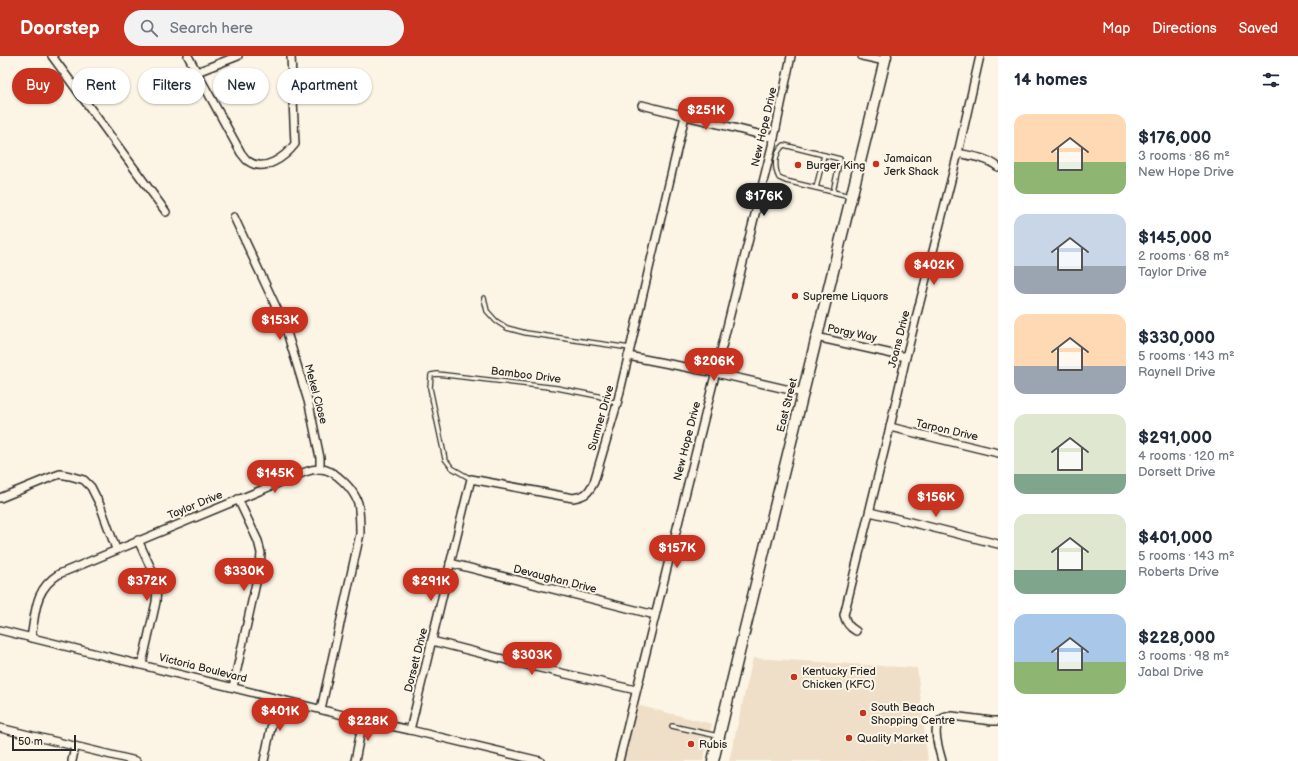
<!DOCTYPE html>
<meta charset="utf-8">
<style>
body{margin:0;font-family:"Balsamiq Sans",sans-serif;background:#f2f2f3;color:#1f2937;height:100vh;display:flex;flex-direction:column;font-size:15px;white-space:nowrap}
*{box-sizing:border-box;margin:0}
p{font-size:13px;color:#747a83}
.icon{flex:none;width:22px;height:22px;fill:none;stroke:currentColor;stroke-width:2;stroke-linecap:round;stroke-linejoin:round}
.map{position:relative;flex:1;overflow:hidden}
.panel{display:flex;flex-direction:column;background:#fff;width:300px}
.panel>*{flex:none}
.banner{position:absolute;left:12px;top:12px;width:380px;height:36px;display:flex;gap:8px}
.scale{position:absolute;left:12px;bottom:10px;width:64px;box-sizing:border-box;padding-left:4px;border:2px solid #2b2b2b;border-top:0;font-size:11px;line-height:14px;white-space:nowrap;color:#2b2b2b;-webkit-text-stroke:3px #fcf5e5;paint-order:stroke}
.price{position:absolute;translate:-50% -34px;padding:0 9px;border-radius:14px;background:#c8321e;color:#fff;font-size:13px;line-height:26px;filter:drop-shadow(0 1px 2px #0008)}
.price::after{content:'';position:absolute;left:50%;top:24px;width:12px;height:9px;margin-left:-6px;background:inherit;clip-path:polygon(0 0,100% 0,50% 100%)}
.price.selected{background:#222;color:#fff}
ul{padding:0;list-style:none}
li{display:flex;align-items:center;gap:12px;height:100px;padding:0 16px}
li span{display:grid;place-items:center;flex:none;width:112px;height:80px;border-radius:12px;color:#555}
li>.icon{margin-inline-start:auto}
span .icon{width:48px;height:48px;fill:#fffc;stroke-width:1}
li b{font-size:17px}
h2{display:flex;justify-content:space-between;align-items:center;height:48px;padding:0 16px;font-size:17px}
.chip{padding:0 14px;border-radius:18px;background:#fff;box-shadow:0 1px 3px #0004;font-size:14px;line-height:36px}
.chip.selected{background:#c8321e;color:#fff}
header{display:flex;align-items:center;gap:24px;box-sizing:border-box;height:56px;padding:0 20px;background:#c8321e;color:#fff}
header strong{font-size:19px}
nav{display:flex;gap:22px;margin-inline-start:auto;font-size:14px}
.search{width:280px;height:36px;background:#f2f2f3;display:flex;align-items:center;gap:10px;box-sizing:border-box;padding:0 14px;border-radius:22px;color:#747a83;font-size:15px}
main{display:flex;flex:1;min-height:0}
.map>svg:first-child{display:block}
</style>
<header>
<strong>Doorstep</strong>
<div class="search"><svg class="icon" aria-label="search" viewBox="0 0 24 24"><circle cx="10" cy="10" r="6"/><path d="M15 15l6 6"/></svg>Search here</div>
<nav><a>Map</a><a>Directions</a><a>Saved</a></nav>
</header>
<main>
<div class="map">
<svg width="998" height="705" viewBox="0 0 998 705">
<rect width="100%" height="100%" fill="#fcf5e5"/>
<filter id="ink" filterUnits="userSpaceOnUse"><feTurbulence type="fractalNoise" baseFrequency=".025" numOctaves="2"/><feDisplacementMap in="SourceGraphic" scale="8" xChannelSelector="R" yChannelSelector="G"/><feConvolveMatrix kernelMatrix="1 2 1 2 8 2 1 2 1" color-interpolation-filters="sRGB"/></filter>
<g filter="url(#ink)">
<g fill="#efdfc8">
<path d="M753 602 917 612 928 705H729Z"/>
<path d="M637 649 712 668 703 705H624Z"/>
</g>
<g fill="none" stroke-linecap="round" stroke-linejoin="round">
<g stroke="#2b2b2b" stroke-width="6">
<g id="service">
<path d="M816 132 824 99"/>
<path d="M833 136 840 103 784 89C774 97 774 112 779 122L786 125 850 140"/>
<path d="M484 242 487 255 496 265 507 272 526 277 630 292"/>
<path d="M471 423 452 412 445 403 430 332 431 319 437 318 557 332 598 340 617 348"/>
<path d="M672 670 718 680"/>
</g>
</g>
<g stroke="#2b2b2b" stroke-width="10">
<g id="minor">
<path d="M52 0 166 156"/>
<path d="M188 0 241 97C243 99 245 103 248 105 264 117 285 101 295 88L291 0"/>
<path d="M862 0 885 5"/>
<path d="M197 16 238 0"/>
<path d="M642 49 774 82"/>
<path d="M958 97C971 100 988 102 998 111"/>
<path d="M234 161 285 270 309 348 320 402V413"/>
<path d="M816 281 906 301"/>
<path d="M628 300 716 317 803 337"/>
<path d="M890 371 998 397"/>
<path d="M0 442 49 422 60 418 70 420 84 424 91 431 100 449 116 493"/>
<path d="M870 456 998 488"/>
<path d="M138 484 154 519 157 532 156 546 142 608"/>
<path d="M450 507 655 559"/>
<path d="M0 574 363 664 410 674 540 705"/>
<path d="M856 575C849 571 846 567 844 559L890 371 906 301 958 97 980 0"/>
<path d="M31 582C36 555 34 534 59 518L305 416C310 414 315 413 320 413 335 413 354 434 358 447 360 457 360 468 360 478L321 653"/>
<path d="M432 585 522 608 636 634"/>
<path d="M233 631 260 509 261 497 258 485 238 443"/>
<path d="M0 672 136 705"/>
<path d="M410 674C431 590 450 506 471 423L573 442C585 440 588 438 594 426L617 348 685 60"/>
<path d="M72 705 75 691"/>
<path d="M264 705 277 643"/>
<path d="M355 705 363 664"/>
<path d="M619 705 774 82 791 0"/>
<path d="M942 705C938 689 927 662 952 660L992 665H998"/>
</g>
</g>
<g stroke="#2b2b2b" stroke-width="13">
<path id="secondary" d="M713 705 737 605 886 0"/>
</g>
<use href="#service" stroke="#fcf5e5" stroke-width="3.5"/>
<use href="#minor" stroke="#fcf5e5" stroke-width="7"/>
<use href="#secondary" stroke="#fcf5e5" stroke-width="10"/>
</g>
</g>
<g fill="#c8321e" stroke="#fcf5e5" stroke-width="1.5">
<circle cx="876" cy="108" r="4"/>
<circle cx="798" cy="109" r="4"/>
<circle cx="795" cy="240" r="4"/>
<circle cx="794" cy="621" r="4"/>
<circle cx="863" cy="657" r="4"/>
<circle cx="849" cy="682" r="4"/>
<circle cx="691" cy="688" r="4"/>
</g>
<g text-anchor="middle" dominant-baseline="central" stroke-width="4" stroke-linejoin="round" paint-order="stroke">
<g font-size="11" fill="#2b2b2b" stroke="#fcf5e5">
<text transform="translate(764 71) rotate(-77)">New Hope Drive</text>
<text transform="translate(852 277) rotate(12)">Porgy Way</text>
<text transform="translate(899 283) rotate(-76)">Joans Drive</text>
<text transform="translate(526 319) rotate(7)">Bamboo Drive</text>
<text transform="translate(316 338) rotate(75)">Mekel Close</text>
<text transform="translate(787 349) rotate(-76)">East Street</text>
<text transform="translate(601 362) rotate(-74)">Sumner Drive</text>
<text transform="translate(947 374) rotate(13)">Tarpon Drive</text>
<text transform="translate(687 385) rotate(-76)">New Hope Drive</text>
<text transform="translate(195 449) rotate(-22)">Taylor Drive</text>
<text transform="translate(555 523) rotate(14)">Devaughan Drive</text>
<text transform="translate(416 604) rotate(-76)">Dorsett Drive</text>
<text transform="translate(203 612) rotate(14)">Victoria Boulevard</text>
</g>
<g font-size="11" fill="#2b2b2b" stroke="#fcf5e5" text-anchor="start">
<text x="884" y="102">Jamaican<tspan x="884" dy="13">Jerk Shack</tspan></text>
<text x="806" y="109">Burger King</text>
<text x="803" y="240">Supreme Liquors</text>
<text x="802" y="615">Kentucky Fried<tspan x="802" dy="13">Chicken (KFC)</tspan></text>
<text x="871" y="651">South Beach<tspan x="871" dy="13">Shopping Centre</tspan></text>
<text x="857" y="682">Quality Market</text>
<text x="699" y="688">Rubis</text>
</g>
</g>
</svg>
<div class="scale">50 m</div>
<b class="price" style="left:706px;top:75px">$251K</b>
<b class="price selected" style="left:764px;top:161px">$176K</b>
<b class="price" style="left:934px;top:230px">$402K</b>
<b class="price" style="left:280px;top:285px">$153K</b>
<b class="price" style="left:714px;top:326px">$206K</b>
<b class="price" style="left:275px;top:438px">$145K</b>
<b class="price" style="left:936px;top:462px">$156K</b>
<b class="price" style="left:677px;top:513px">$157K</b>
<b class="price" style="left:244px;top:536px">$330K</b>
<b class="price" style="left:147px;top:546px">$372K</b>
<b class="price" style="left:431px;top:546px">$291K</b>
<b class="price" style="left:532px;top:620px">$303K</b>
<b class="price" style="left:280px;top:676px">$401K</b>
<b class="price" style="left:368px;top:686px">$228K</b>
<div class="banner">
<a class="chip selected">Buy</a>
<a class="chip">Rent</a>
<a class="chip">Filters</a>
<a class="chip">New</a>
<a class="chip">Apartment</a>
</div>
</div>
<section class="panel">
<h2>14 homes<svg class="icon" aria-label="filters" viewBox="0 0 24 24"><path d="M4 7h16M4 17h16"/><circle cx="9" cy="7" r="2"/><circle cx="15" cy="17" r="2"/></svg></h2>
<ul>
<li><span style="background:linear-gradient(#ffd9b3 60%,#8fb573 0)"><svg class="icon" aria-label="home" viewBox="0 0 24 24"><path d="M3 11l9-7 9 7M6 9v11h12V9"/></svg></span><div><b>$176,000</b><p>3 rooms · 86 m²</p><p>New Hope Drive</p></div></li>
<li><span style="background:linear-gradient(#c9d6e8 65%,#9aa5b1 0)"><svg class="icon" aria-label="home" viewBox="0 0 24 24"><path d="M3 11l9-7 9 7M6 9v11h12V9"/></svg></span><div><b>$145,000</b><p>2 rooms · 68 m²</p><p>Taylor Drive</p></div></li>
<li><span style="background:linear-gradient(#ffd9b3 65%,#9aa5b1 0)"><svg class="icon" aria-label="home" viewBox="0 0 24 24"><path d="M3 11l9-7 9 7M6 9v11h12V9"/></svg></span><div><b>$330,000</b><p>5 rooms · 143 m²</p><p>Raynell Drive</p></div></li>
<li><span style="background:linear-gradient(#dfe7d0 75%,#7fa58c 0)"><svg class="icon" aria-label="home" viewBox="0 0 24 24"><path d="M3 11l9-7 9 7M6 9v11h12V9"/></svg></span><div><b>$291,000</b><p>4 rooms · 120 m²</p><p>Dorsett Drive</p></div></li>
<li><span style="background:linear-gradient(#dfe7d0 70%,#7fa58c 0)"><svg class="icon" aria-label="home" viewBox="0 0 24 24"><path d="M3 11l9-7 9 7M6 9v11h12V9"/></svg></span><div><b>$401,000</b><p>5 rooms · 143 m²</p><p>Roberts Drive</p></div></li>
<li><span style="background:linear-gradient(#a9c7e8 60%,#8fb573 0)"><svg class="icon" aria-label="home" viewBox="0 0 24 24"><path d="M3 11l9-7 9 7M6 9v11h12V9"/></svg></span><div><b>$228,000</b><p>3 rooms · 98 m²</p><p>Jabal Drive</p></div></li>
</ul>
</section>
</main>
